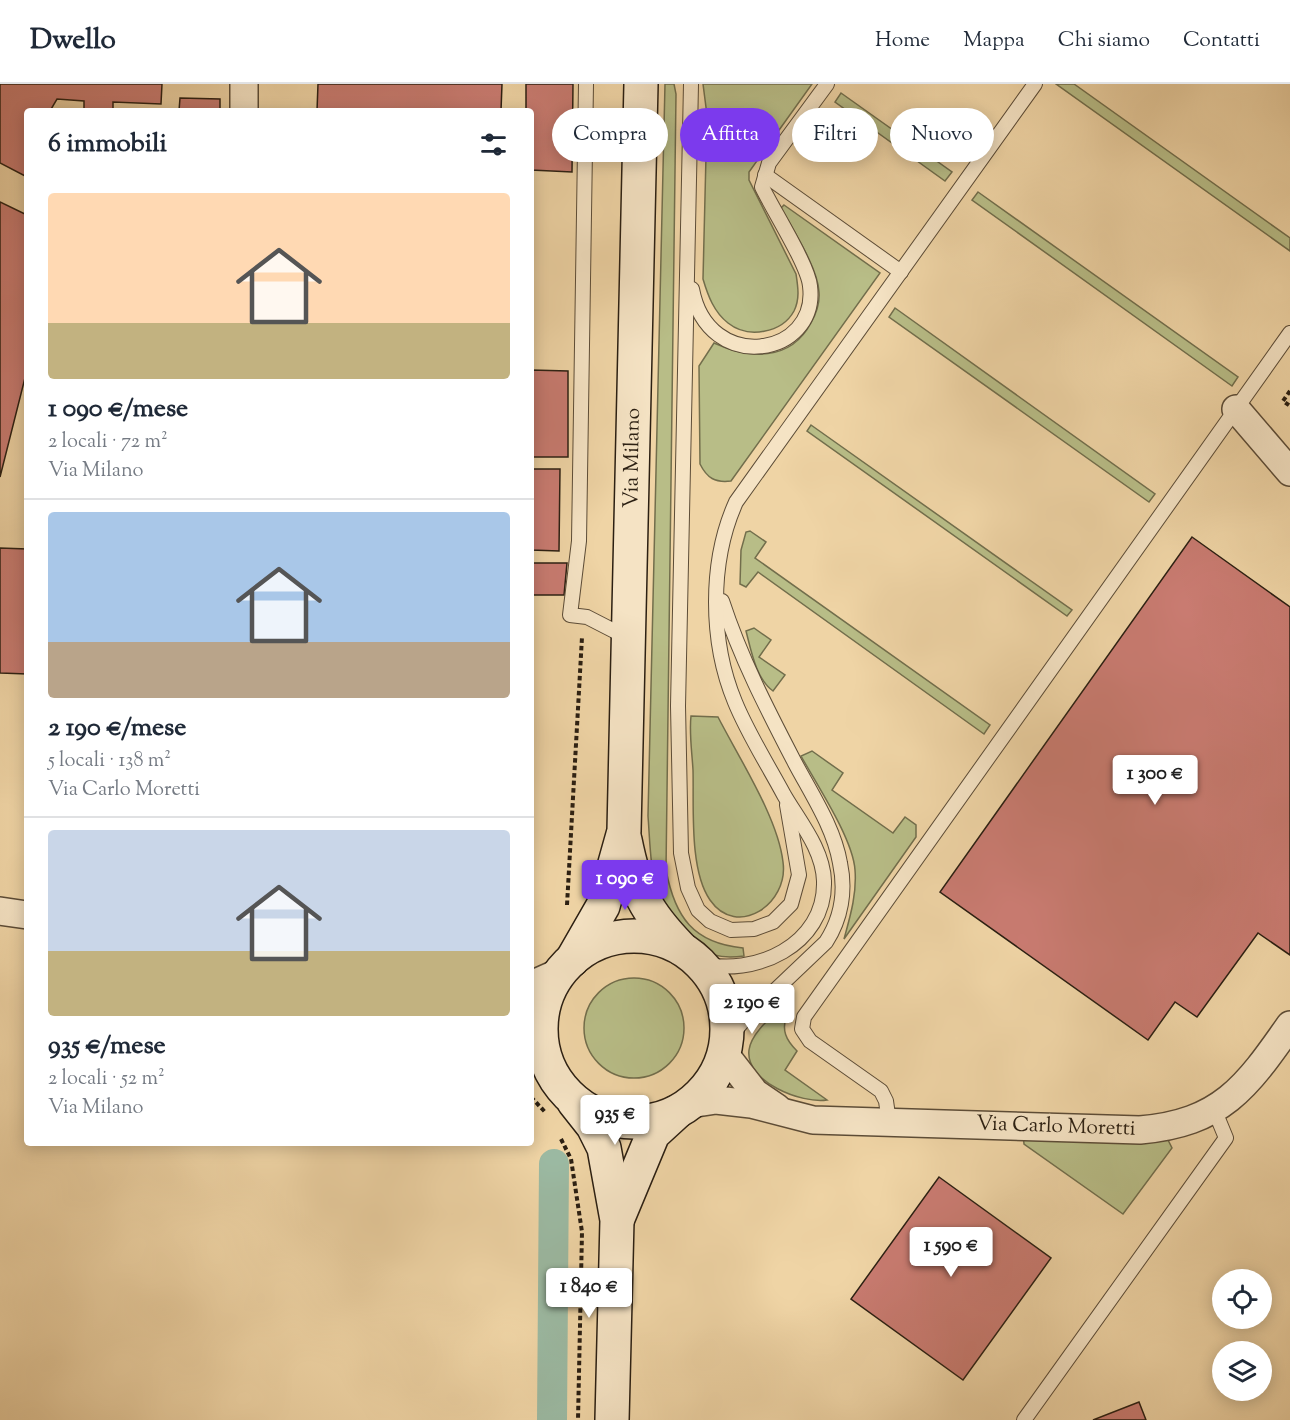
<!DOCTYPE html>
<html lang="it">
<meta charset="utf-8">
<style>
body{margin:0;font-family:"Sorts Mill Goudy",serif;background:#f6f6f7;color:#1f2937;height:100vh;display:flex;flex-direction:column;font-size:22px;white-space:nowrap}
*{box-sizing:border-box;margin:0}
p{font-size:20px;color:#747a83}
.icon{flex:none;width:33px;height:33px;fill:none;stroke:currentColor;stroke-width:2;stroke-linecap:round;stroke-linejoin:round}
.map{position:relative;flex:1;overflow:hidden}
.sheet{position:absolute;left:24px;top:24px;width:510px;height:1038px;display:flex;flex-direction:column;background:#fff;border-radius:6px;box-shadow:0 3px 15px #0003}
.sheet>*{flex:none}
.guide{position:absolute;left:552px;top:24px;width:570px;height:54px;display:flex;gap:12px}
.controls{position:absolute;left:1212px;top:1185px;display:grid;gap:12px}
.controls a{display:grid;place-items:center;width:60px;height:60px;border-radius:50%;background:#fff;box-shadow:0 3px 15px #0003;font-size:30px}
.price{position:absolute;translate:-50% -51px;padding:0 14px;border-radius:6px;background:#fff;color:#222;font-size:20px;line-height:39px;filter:drop-shadow(0 2px 3px #0008)}
.price::after{content:'';position:absolute;left:50%;top:36px;width:18px;height:14px;margin-left:-9px;background:inherit;clip-path:polygon(0 0,100% 0,50% 100%)}
.price.selected{background:#7c3aed;color:#fff}
ul{padding:0;list-style:none}
li{display:grid;align-content:center;gap:12px;height:318px;padding:0 24px}
li+li{border-top:2px solid #e0e1e3}
li span{display:grid;place-items:center;height:186px;border-radius:6px;color:#555}
li>.icon{margin-inline-start:auto}
span .icon{width:108px;height:108px;fill:#fffc;stroke-width:1}
li b{font-size:26px}
h2{display:flex;justify-content:space-between;align-items:center;height:72px;padding:0 24px;font-size:26px}
.pill{padding:0 21px;border-radius:27px;background:#fff;box-shadow:0 3px 15px #0003;font-size:21px;line-height:54px}
.pill.selected{background:#7c3aed;color:#fff}
header{display:flex;align-items:center;gap:36px;box-sizing:border-box;height:84px;padding:0 30px;background:#fff;border-bottom:2px solid #e0e1e3}
header strong{font-size:28px}
nav{display:flex;gap:33px;margin-inline-start:auto;font-size:21px}
.map>svg:first-child{display:block}
</style>
<header>
<strong>Dwello</strong>
<nav><a>Home</a><a>Mappa</a><a>Chi siamo</a><a>Contatti</a></nav>
</header>
<div class="map">
<svg width="1290" height="1336" viewBox="0 0 1290 1336">
<rect width="100%" height="100%" fill="#efd4a5"/>
<filter id="stains"><feTurbulence type="fractalNoise" baseFrequency=".00333" numOctaves="4"/><feColorMatrix values="0 0 0 0 .2 0 0 0 0 .09 0 0 0 0 .02 0 0 0 .5 -.17"/></filter>
<radialGradient id="worn" r=".72"><stop offset=".6" stop-color="#630" stop-opacity="0"/><stop offset="1" stop-color="#630" stop-opacity=".3"/></radialGradient>
<g fill="#b8bd87" stroke="#726e4c" stroke-width="1.5">
<path d="M665 0H674L676 10 666 786C675 833 693 859 743 864L744 872C703 877 694 863 673 833 668 826 661 818 658 810 650 785 650 758 648 732Z"/>
<path d="M703 0H812L749 88V96L796 190C798 203 800 215 794 227 782 249 748 255 728 239 714 228 708 212 703 195L707 31Z"/>
<path d="M1056 0H1074L1290 154V167Z"/>
<path d="M841 9 952 88 945 97 835 18Z"/>
<path d="M978 108 1238 293 1232 302 972 116Z"/>
<path d="M784 121 880 189 731 397C715 399 707 394 700 380L699 282 714 259C749 275 790 278 811 239 816 230 820 219 819 208 818 184 793 146 781 124Z"/>
<path d="M895 224 1155 410 1149 418 889 233Z"/>
<path d="M811 341 1072 526 1067 532 807 347Z"/>
<path d="M750 447 766 458 755 474 990 641 984 650 758 488 746 503 740 500 741 466 746 448Z"/>
<path d="M754 544 771 556 759 573 785 591 773 607C756 595 751 566 746 547Z"/>
<path d="M691 632 718 633C739 674 778 734 783 778 789 820 737 855 710 816 689 786 694 722 693 686 692 668 689 649 691 632Z"/>
<path d="M812 667 843 689 832 706 893 749 905 733 916 741V753L844 855C850 833 857 810 855 786 853 755 817 701 801 672Z"/>
<circle cx="634" cy="944" r="50"/>
<path d="M780 925 787 931C781 946 786 956 797 967L785 986 827 1016C802 1020 745 998 749 966 751 950 769 935 780 925Z"/>
<path d="M1023 1049 1166 1052 1172 1064 1123 1130 1024 1060Z"/>
</g>
<g fill="none" stroke-linecap="round" stroke-linejoin="round">
<path stroke="#9bb9a2" stroke-width="30" d="M552 1336 554 1080"/>
</g>
<g fill="#c97b71" stroke="#2b1f12" stroke-width="1.5">
<path d="M0 0H162L161 20 113 18V27H84V17L57 15 50 27H27V93L0 79Z"/>
<path d="M318 0H502L501 27H317Z"/>
<path d="M526 0H573L572 88 531 86V27H526Z"/>
<path d="M180 14 220 15V27H179Z"/>
<path d="M0 118 27 131V286L0 393Z"/>
<path d="M531 286 568 287V373H531Z"/>
<path d="M531 385H560L559 467 531 466Z"/>
<path d="M1192 453 1290 523V871L1258 849 1197 933 1175 918 1148 956 940 808Z"/>
<path d="M0 464 27 465V590L0 589Z"/>
<path d="M531 479H567L564 511H531Z"/>
<path d="M939 1093 1051 1174 963 1296 851 1215Z"/>
<path d="M1139 1318 1146 1336H1093Z"/>
</g>
<g fill="none" stroke-linecap="round" stroke-linejoin="round">
<g stroke="#5c4c37" stroke-width="16">
<g id="lane">
<path d="M586 0 579 457 570 531 587 533 628 554"/>
<path d="M691 0 678 622 681 769 688 804 698 826 710 837 731 846 754 845 773 838 791 820 799 791 787 721"/>
<path d="M765 91 901 188"/>
<path d="M692 205C708 291 819 273 810 202 808 181 773 126 762 103L769 79 827 0"/>
<path d="M722 517C741 575 767 625 795 679 812 711 834 744 840 779 846 807 841 835 826 858L744 936 727 956"/>
<path d="M699 879C754 894 826 861 824 797 823 765 799 737 784 711 768 681 748 650 735 618 710 558 709 478 736 418L1035 0"/>
<path d="M889 1038 886 1017 881 1007 810 957 802 945 804 933 1290 249"/>
<path d="M1024 1336 1226 1054 1214 1025"/>
</g>
</g>
<g stroke="#5c4c37" stroke-width="30">
<g id="street">
<path d="M244 27V0"/>
<path d="M1236 325 1290 388"/>
<path d="M0 827 27 831"/>
<path d="M531 901 560 888"/>
<path d="M531 965 548 980"/>
<path d="M724 969 755 1009 777 1024"/>
<path d="M690 1020 716 1016 751 1020 813 1036 1140 1046C1221 1039 1246 1004 1290 941"/>
</g>
</g>
<g stroke="#2b1f12" stroke-width="36">
<g id="secondary">
<path d="M625 756C635 806 645 827 681 864"/>
<circle cx="634" cy="945" r="93"/>
<path d="M572 876 603 822 624 747 641 0"/>
<path d="M574 1018 593 1042 604 1064 617 1136 612 1336"/>
<path d="M618 1134 653 1050 677 1028"/>
</g>
</g>
<g stroke="#2b1f12" stroke-width="4" stroke-dasharray="4.5 3" stroke-linecap="butt">
<path d="M1290 307 1283 317 1290 322"/>
<path d="M567 821 582 553"/>
<path d="M531 1013 545 1028"/>
<path d="M561 1055 571 1075 582 1148 578 1336"/>
</g>
<use href="#lane" stroke="#f5e3c4" stroke-width="14"/>
<use href="#street" stroke="#f5e3c4" stroke-width="27"/>
<use href="#secondary" stroke="#f5e3c4" stroke-width="33"/>
</g>
<g text-anchor="middle" dominant-baseline="central" stroke-width="4.5" stroke-linejoin="round" paint-order="stroke">
<g font-size="21" fill="#2b1f12" stroke="#f5e3c4">
<text transform="translate(633 374) rotate(-89)">Via Milano</text>
<text transform="translate(1056 1043) rotate(2)">Via Carlo Moretti</text>
</g>
</g>
<rect width="100%" height="100%" filter="url(#stains)"/>
<rect width="100%" height="100%" fill="url(#worn)"/>
</svg>
<div class="controls">
<a><svg class="icon" aria-label="locate" viewBox="0 0 24 24"><circle cx="12" cy="12" r="6"/><path d="M12 2v4M12 18v4M2 12h4M18 12h4"/></svg></a>
<a><svg class="icon" aria-label="layers" viewBox="0 0 24 24"><path d="M12 4l9 5-9 5-9-5zM3 14l9 5 9-5"/></svg></a>
</div>
<b class="price" style="left:1155px;top:722px">1 300 €</b>
<b class="price selected" style="left:625px;top:827px">1 090 €</b>
<b class="price" style="left:752px;top:951px">2 190 €</b>
<b class="price" style="left:615px;top:1062px">935 €</b>
<b class="price" style="left:951px;top:1194px">1 590 €</b>
<b class="price" style="left:589px;top:1235px">1 840 €</b>
<div class="guide">
<a class="pill">Compra</a>
<a class="pill selected">Affitta</a>
<a class="pill">Filtri</a>
<a class="pill">Nuovo</a>
</div>
<section class="sheet">
<h2>6 immobili<svg class="icon" aria-label="filters" viewBox="0 0 24 24"><path d="M4 7h16M4 17h16"/><circle cx="9" cy="7" r="2"/><circle cx="15" cy="17" r="2"/></svg></h2>
<ul>
<li><span style="background:linear-gradient(#ffd9b3 70%,#c2b280 0)"><svg class="icon" aria-label="home" viewBox="0 0 24 24"><path d="M3 11l9-7 9 7M6 9v11h12V9"/></svg></span><div><b>1 090 €/mese</b><p>2 locali · 72 m²</p><p>Via Milano</p></div></li>
<li><span style="background:linear-gradient(#a9c7e8 70%,#b9a48a 0)"><svg class="icon" aria-label="home" viewBox="0 0 24 24"><path d="M3 11l9-7 9 7M6 9v11h12V9"/></svg></span><div><b>2 190 €/mese</b><p>5 locali · 138 m²</p><p>Via Carlo Moretti</p></div></li>
<li><span style="background:linear-gradient(#c9d6e8 65%,#c2b280 0)"><svg class="icon" aria-label="home" viewBox="0 0 24 24"><path d="M3 11l9-7 9 7M6 9v11h12V9"/></svg></span><div><b>935 €/mese</b><p>2 locali · 52 m²</p><p>Via Milano</p></div></li>
</ul>
</section>
</div>
